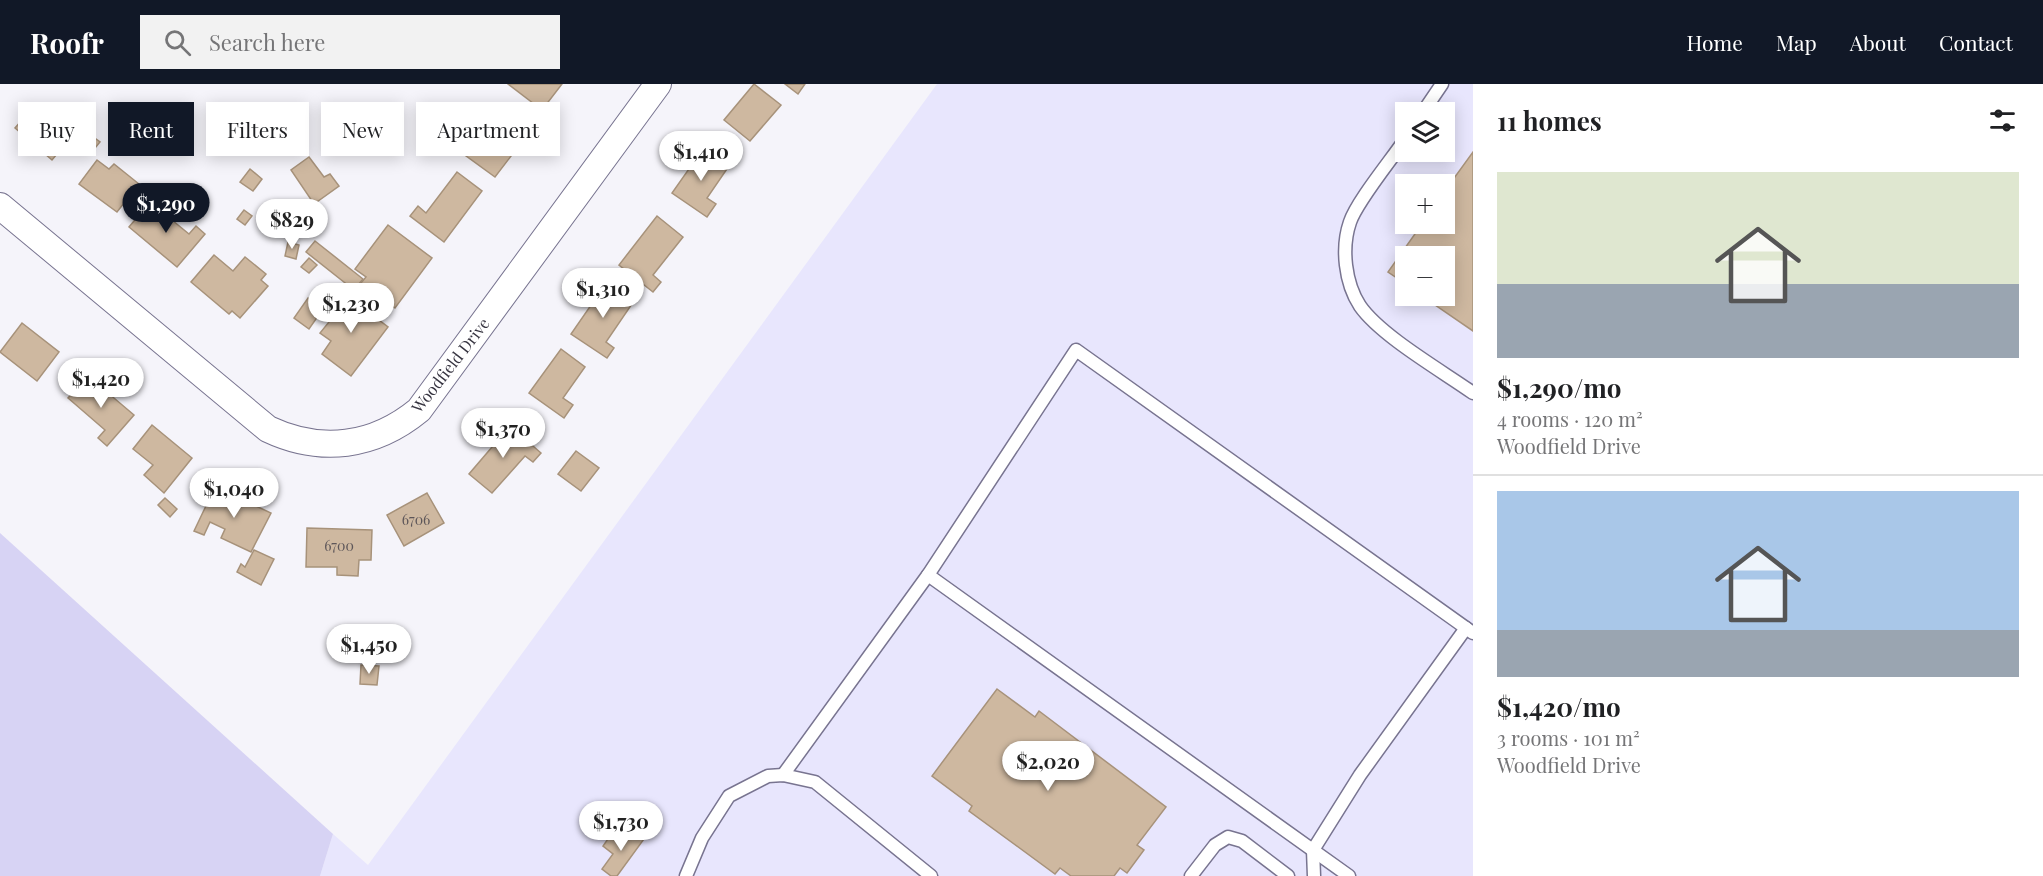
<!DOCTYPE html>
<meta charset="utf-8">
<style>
body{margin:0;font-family:"Playfair Display",serif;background:#f2f2f2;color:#202124;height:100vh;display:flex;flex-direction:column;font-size:22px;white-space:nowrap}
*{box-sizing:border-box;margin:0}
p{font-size:20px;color:#757577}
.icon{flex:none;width:33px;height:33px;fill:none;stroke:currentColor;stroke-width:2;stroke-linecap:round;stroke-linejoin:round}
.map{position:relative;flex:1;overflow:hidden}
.sheet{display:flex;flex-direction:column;background:#fff;width:570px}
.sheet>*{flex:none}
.hud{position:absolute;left:18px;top:18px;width:570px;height:54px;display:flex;gap:12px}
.buttons{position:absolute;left:1395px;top:18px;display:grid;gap:12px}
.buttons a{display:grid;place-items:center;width:60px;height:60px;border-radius:0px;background:#fff;box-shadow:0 3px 15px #0003;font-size:30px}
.price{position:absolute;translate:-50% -51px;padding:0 14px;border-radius:21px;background:#fff;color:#222;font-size:20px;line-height:39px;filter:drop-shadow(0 2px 3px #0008)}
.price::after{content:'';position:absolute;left:50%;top:36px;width:18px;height:14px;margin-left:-9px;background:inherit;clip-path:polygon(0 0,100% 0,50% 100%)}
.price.on{background:#111827;color:#fff}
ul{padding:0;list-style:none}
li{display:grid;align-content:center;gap:12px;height:318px;padding:0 24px}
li+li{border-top:2px solid #e0e0e0}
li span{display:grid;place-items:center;height:186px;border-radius:0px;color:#555}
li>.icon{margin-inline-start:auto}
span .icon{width:108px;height:108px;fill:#fffc;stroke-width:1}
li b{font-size:26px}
h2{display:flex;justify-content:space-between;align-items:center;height:72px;padding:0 24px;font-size:26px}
.tag{padding:0 21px;border-radius:0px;background:#fff;box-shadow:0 3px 15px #0003;font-size:21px;line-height:54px}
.tag.on{background:#111827;color:#fff}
header{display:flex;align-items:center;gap:36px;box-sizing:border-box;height:84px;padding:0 30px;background:#111827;color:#fff}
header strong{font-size:28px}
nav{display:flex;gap:33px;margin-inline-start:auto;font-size:21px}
.search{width:420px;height:54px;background:#f2f2f2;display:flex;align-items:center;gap:15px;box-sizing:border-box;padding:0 21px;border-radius:0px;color:#757577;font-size:22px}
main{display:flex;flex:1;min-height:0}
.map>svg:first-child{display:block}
</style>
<header>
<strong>Roofr</strong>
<div class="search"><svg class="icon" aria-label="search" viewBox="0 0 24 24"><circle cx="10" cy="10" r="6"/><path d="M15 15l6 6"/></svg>Search here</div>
<nav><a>Home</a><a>Map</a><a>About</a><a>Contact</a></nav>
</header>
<main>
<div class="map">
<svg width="1473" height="792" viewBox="0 0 1473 792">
<rect width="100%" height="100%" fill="#f5f4fa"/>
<path fill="#e8e6fd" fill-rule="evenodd" d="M937 0H1473V792H320L333 750 368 781ZM1406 28H1444V68H1406ZM1406 100H1444V140H1406ZM1406 172H1444V212H1406Z"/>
<path fill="#d7d3f4" d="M0 449 333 750 320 792H0Z"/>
<g fill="#ceb8a0" stroke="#a7927a" stroke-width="1.5">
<path d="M508 0H562L542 26Z"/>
<path d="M754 0 781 21 750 57 724 36Z"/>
<path d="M785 0H805L798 10Z"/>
<path d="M36 20 73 51 52 76 15 44Z"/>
<path d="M505 20 534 42 495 93 458 66 466 56 474 61Z"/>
<path d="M92 52 100 58 91 69 83 63Z"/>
<path d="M703 65 729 82 707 114 716 120 707 133 672 109Z"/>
<path d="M1473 68V247L1422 212H1444V172H1406V200L1388 188 1422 140H1444V108Z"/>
<path d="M309 73 324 93 330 90 339 102 314 120 291 86Z"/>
<path d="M97 76 109 85 114 80 139 100 117 128 79 100Z"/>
<path d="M250 85 262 95 253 107 240 98Z"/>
<path d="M457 88 482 107 444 158 410 132 418 122 426 129Z"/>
<path d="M157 101 168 109 163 116 152 107Z"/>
<path d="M150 118 189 150 196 142 205 150 177 183 129 143Z"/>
<path d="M244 126 252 132 245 141 237 135Z"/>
<path d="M657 132 683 153 653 191 661 198 653 208 619 181Z"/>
<path d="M388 141 432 174 395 224 361 199 366 193 355 185Z"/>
<path d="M315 157 363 195 354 206 306 168Z"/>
<path d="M288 158 299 161 296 175 285 172Z"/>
<path d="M214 171 233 187 245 173 266 190 261 196 268 202 240 234 232 227 229 230 191 198Z"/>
<path d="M309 174 317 181 309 189 301 183Z"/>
<path d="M607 198 634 217 606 258 614 264 607 274 571 250Z"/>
<path d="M325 202 333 210 325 219 317 211Z"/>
<path d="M345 210 388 243 351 292 322 270 331 257 320 249 329 238 325 235Z"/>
<path d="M308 214 323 225 309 245 294 234Z"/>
<path d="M22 239 59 268 37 297 0 268Z"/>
<path d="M561 265 585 283 563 314 573 321 564 334 529 309Z"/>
<path d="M88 292 134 331 107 362 98 354 105 346 68 314Z"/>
<path d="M152 341 192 374 164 409 144 391 153 381 133 365Z"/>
<path d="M510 342 541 369 533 378 525 372 492 409 469 390Z"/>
<path d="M576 367 599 384 581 407 558 390Z"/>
<path d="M215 403 271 429 251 468 221 454 225 445 210 438 204 451 194 447Z"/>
<path d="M427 409 444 439 404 462 387 431Z"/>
<path d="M165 414 177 425 170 433 158 421Z"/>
<path d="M307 444 372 446 371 476H359L358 492 337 491V483H306Z"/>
<path d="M254 466 274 475 261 501 237 488 241 480 245 483Z"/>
<path d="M361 581 379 582 377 601 360 600Z"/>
<path d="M997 605 1035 633 1039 627 1166 723 1137 761 1144 766 1127 789 1120 784 1114 792H1071L1060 784 1055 790 969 727 972 722 932 692Z"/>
<path d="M632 746 644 755 617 792H611L602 785 613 770 603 762 612 749 624 757Z"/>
</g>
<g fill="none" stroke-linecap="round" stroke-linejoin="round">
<g stroke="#787490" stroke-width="15">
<g id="service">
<path d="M1423 28 1442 0"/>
<path d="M1406 54C1392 75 1357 117 1350 138 1341 164 1345 199 1360 222 1381 252 1442 287 1473 309"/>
<path d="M783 691 928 491"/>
<path d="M686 792 702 754 729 712 768 692 783 691 815 698 931 792"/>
<path d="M1191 792 1215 761 1228 753 1242 757 1288 792"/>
<path d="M1314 792 1313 766 1360 691 1466 544"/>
<path d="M1349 792 928 491 1076 266 1473 549"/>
</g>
</g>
<g stroke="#787490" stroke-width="28">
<path id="minor" d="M0 122 268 345C321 370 374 363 419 326L658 0"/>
</g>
<use href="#service" stroke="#fff" stroke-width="12"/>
<use href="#minor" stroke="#fff" stroke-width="26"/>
</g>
<g text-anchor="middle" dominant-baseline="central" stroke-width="5" stroke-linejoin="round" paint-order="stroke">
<g font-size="14" fill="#5d5659">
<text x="416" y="435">6706</text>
<text x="339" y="461">6700</text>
</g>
<g font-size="16" fill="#373541" stroke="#fff">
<text transform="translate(450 281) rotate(-52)">Woodfield Drive</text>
</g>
</g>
</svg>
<div class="buttons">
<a><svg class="icon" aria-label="layers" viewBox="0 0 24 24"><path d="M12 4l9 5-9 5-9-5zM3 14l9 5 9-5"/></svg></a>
<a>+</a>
<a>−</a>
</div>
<b class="price" style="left:701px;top:98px">$1,410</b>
<b class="price on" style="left:166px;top:150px">$1,290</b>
<b class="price" style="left:292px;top:166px">$829</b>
<b class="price" style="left:603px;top:235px">$1,310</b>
<b class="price" style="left:351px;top:250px">$1,230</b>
<b class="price" style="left:101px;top:325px">$1,420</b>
<b class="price" style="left:503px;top:375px">$1,370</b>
<b class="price" style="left:234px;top:435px">$1,040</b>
<b class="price" style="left:369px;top:591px">$1,450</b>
<b class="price" style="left:1048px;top:708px">$2,020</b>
<b class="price" style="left:621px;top:768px">$1,730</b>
<div class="hud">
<a class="tag">Buy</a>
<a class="tag on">Rent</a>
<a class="tag">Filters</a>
<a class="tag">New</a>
<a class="tag">Apartment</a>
</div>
</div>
<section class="sheet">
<h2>11 homes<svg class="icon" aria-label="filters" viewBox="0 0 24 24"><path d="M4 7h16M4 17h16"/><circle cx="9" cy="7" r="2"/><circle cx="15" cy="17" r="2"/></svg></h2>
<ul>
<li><span style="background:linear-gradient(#dfe7d0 60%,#9aa5b1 0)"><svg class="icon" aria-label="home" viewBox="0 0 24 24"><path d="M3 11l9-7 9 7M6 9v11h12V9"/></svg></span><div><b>$1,290/mo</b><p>4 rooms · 120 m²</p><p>Woodfield Drive</p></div></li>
<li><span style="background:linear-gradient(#a9c7e8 75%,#9aa5b1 0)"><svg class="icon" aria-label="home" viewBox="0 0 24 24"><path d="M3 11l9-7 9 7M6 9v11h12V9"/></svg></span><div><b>$1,420/mo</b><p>3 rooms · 101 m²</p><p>Woodfield Drive</p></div></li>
</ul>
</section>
</main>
